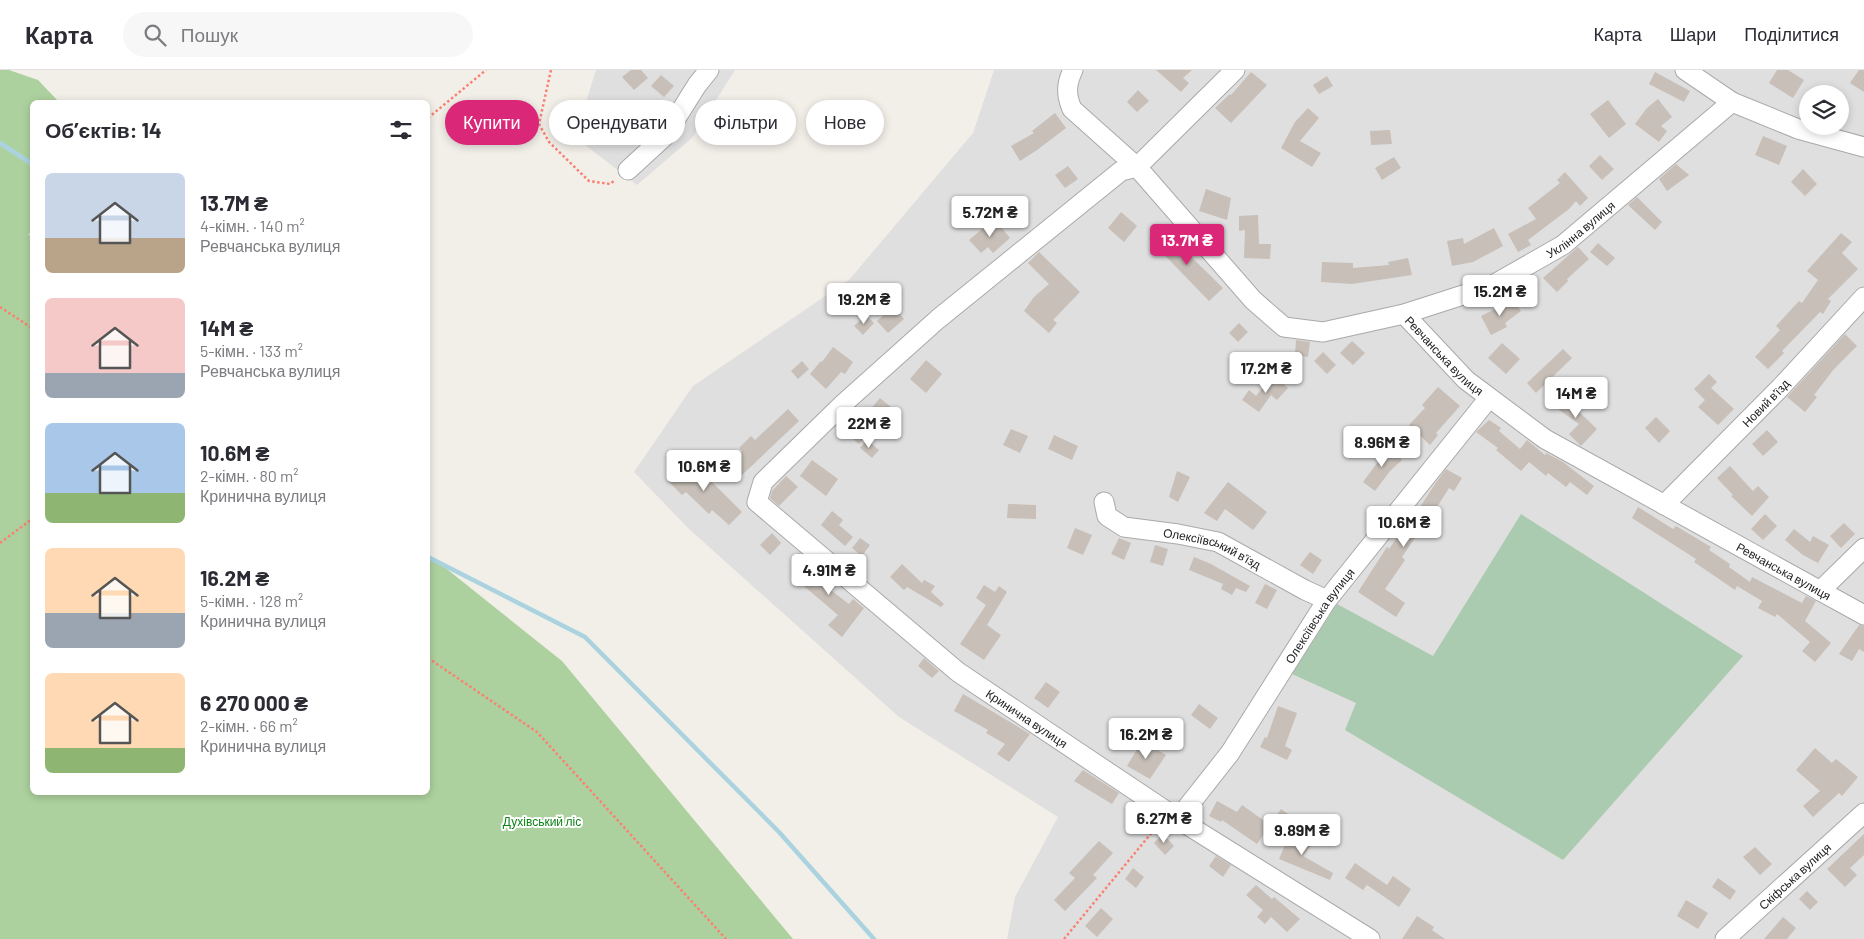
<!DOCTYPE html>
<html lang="uk">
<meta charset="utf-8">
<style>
body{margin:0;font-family:Barlow,sans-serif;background:#f7f7f7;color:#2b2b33;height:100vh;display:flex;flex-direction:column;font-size:19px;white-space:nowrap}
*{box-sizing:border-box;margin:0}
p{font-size:16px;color:#7c7c81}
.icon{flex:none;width:28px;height:28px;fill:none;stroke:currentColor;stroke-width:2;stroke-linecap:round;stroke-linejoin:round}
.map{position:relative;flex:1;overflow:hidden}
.details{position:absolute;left:30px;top:30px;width:400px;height:695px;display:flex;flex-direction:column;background:#fff;border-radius:8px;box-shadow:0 2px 8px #0003}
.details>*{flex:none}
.guide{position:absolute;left:445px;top:30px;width:475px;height:45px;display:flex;gap:10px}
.fabs{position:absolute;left:1799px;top:15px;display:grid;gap:10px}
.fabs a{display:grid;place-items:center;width:50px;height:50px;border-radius:50%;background:#fff;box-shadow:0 2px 8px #0003;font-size:25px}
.price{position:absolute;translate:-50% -42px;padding:0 11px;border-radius:5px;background:#fff;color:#222;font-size:16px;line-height:32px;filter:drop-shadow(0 1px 2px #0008)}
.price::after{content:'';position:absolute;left:50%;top:30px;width:15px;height:11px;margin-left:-8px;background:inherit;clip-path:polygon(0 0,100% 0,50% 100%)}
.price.on{background:#db2777;color:#fff}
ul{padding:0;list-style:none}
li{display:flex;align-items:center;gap:15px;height:125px;padding:0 15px}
li span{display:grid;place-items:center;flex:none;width:140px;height:100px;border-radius:8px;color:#555}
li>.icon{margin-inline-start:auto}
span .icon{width:60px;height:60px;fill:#fffc;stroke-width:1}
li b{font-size:21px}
h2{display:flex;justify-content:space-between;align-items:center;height:60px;padding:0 15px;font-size:21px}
.pill{padding:0 18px;border-radius:22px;background:#fff;box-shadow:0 2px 8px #0003;font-size:18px;line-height:45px}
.pill.on{background:#db2777;color:#fff}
header{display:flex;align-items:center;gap:30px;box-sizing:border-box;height:70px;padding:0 25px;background:#fff;border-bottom:1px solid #e1e1e2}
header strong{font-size:24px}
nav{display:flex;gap:28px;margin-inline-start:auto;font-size:18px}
.search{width:350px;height:45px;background:#f7f7f7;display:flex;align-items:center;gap:12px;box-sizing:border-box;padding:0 18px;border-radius:28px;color:#7c7c81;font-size:19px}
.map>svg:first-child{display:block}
</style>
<header>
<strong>Карта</strong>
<div class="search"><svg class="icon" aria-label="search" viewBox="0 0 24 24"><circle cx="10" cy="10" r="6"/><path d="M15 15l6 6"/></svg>Пошук</div>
<nav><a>Карта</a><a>Шари</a><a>Поділитися</a></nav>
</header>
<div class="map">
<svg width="1864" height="869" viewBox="0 0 1864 869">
<rect width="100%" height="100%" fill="#f2efe9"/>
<g fill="#e0dfdf" fill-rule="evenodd">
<path d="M596 0H735L692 68 637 115 575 67Z"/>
<path d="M994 0H1864V869H1007L1015 827 1058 747 899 647 689 459 634 402 693 316 849 210 973 63ZM1808 24H1840V56H1808Z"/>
</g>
<path fill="#add19e" d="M0 0H9L38 10 59 32H32V163L28 164 32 167V722H428V484L562 591 793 869H0Z"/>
<path fill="#aacbaf" d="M1521 444 1743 586 1563 790 1345 660 1356 633 1292 604 1337 534 1433 586Z"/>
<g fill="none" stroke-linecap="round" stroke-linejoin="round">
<g stroke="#aad3df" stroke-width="4.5">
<path d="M0 73 32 94"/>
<path d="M428 487 585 567 779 762 874 869"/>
</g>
</g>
<g fill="#c7bfb8">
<path d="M631 0H641L648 8 634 20 622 7Z"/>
<path d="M1156 0H1192L1183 8 1189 13 1181 22Z"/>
<path d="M1777 0H1788L1804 10 1793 28 1769 13Z"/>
<path d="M1859 0H1864V22L1850 13Z"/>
<path d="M1251 2 1267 15 1231 53 1215 38 1230 24 1231 25Z"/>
<path d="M1655 2 1690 21 1684 32 1649 14Z"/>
<path d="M661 5 674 16 664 27 651 16Z"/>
<path d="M1327 6 1333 16 1319 24 1313 15Z"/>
<path d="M1138 20 1149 31 1137 42 1127 32Z"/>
<path d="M1658 29 1672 47 1661 56 1667 61 1659 72 1635 54 1647 38Z"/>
<path d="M1608 30 1626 54 1609 68 1590 44Z"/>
<path d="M1308 38 1319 48 1300 71 1321 83 1312 97 1281 78 1295 52Z"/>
<path d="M1055 43 1066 58 1037 80 1020 91 1011 76 1034 63 1032 61Z"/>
<path d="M1390 60 1392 74 1371 75 1370 61Z"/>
<path d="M1763 66 1787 76 1779 95 1755 85Z"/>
<path d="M1600 85 1614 99 1602 110 1589 96Z"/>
<path d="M1394 87 1401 98 1382 110 1375 98Z"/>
<path d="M1676 94 1689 105 1667 121 1659 109Z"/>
<path d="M1068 96 1078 109 1065 118 1055 105Z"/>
<path d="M1803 99 1817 114 1805 126 1791 112Z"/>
<path d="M1565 102 1588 128 1580 136 1576 131 1569 139 1528 170 1531 175 1518 182 1508 164 1536 149 1528 138 1560 113 1557 110Z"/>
<path d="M1206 119 1231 128 1227 150 1199 141Z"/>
<path d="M1637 127 1662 152 1655 160 1628 135Z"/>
<path d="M1121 142 1137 156 1124 172 1108 158Z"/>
<path d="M1258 145 1259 174H1271L1270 189 1244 188 1245 160 1239 161V146Z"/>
<path d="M994 149 1010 168 993 183 988 177 981 183 969 170Z"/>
<path d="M1494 158 1503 176 1473 192 1452 196 1447 171 1463 168 1464 174Z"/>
<path d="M1161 160 1178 180 1181 177 1223 218 1209 231 1149 169Z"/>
<path d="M1841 163 1852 172 1842 183 1858 199 1828 229 1831 231 1823 244 1820 242 1782 281 1784 283 1768 299 1755 287 1780 260 1776 256 1799 231 1802 233 1818 210 1807 201Z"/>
<path d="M1598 173 1615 188 1607 196 1590 182Z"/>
<path d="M1578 177 1589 189 1567 209 1568 211 1557 222 1543 208Z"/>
<path d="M1039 182 1080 222 1053 250 1057 253 1049 263 1024 241 1034 227 1049 214 1028 193Z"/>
<path d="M1408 188 1412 205 1352 214 1321 212 1322 192 1353 193V198L1389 195 1388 192Z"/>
<path d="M1513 229 1521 241 1505 253 1507 257 1491 265 1481 246 1497 238 1498 240Z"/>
<path d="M893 237 904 249 888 263 877 251Z"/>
<path d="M866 245 874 253 863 265 854 256Z"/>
<path d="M1239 253 1248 262 1238 272 1229 263Z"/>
<path d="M1845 264 1857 276 1834 299 1814 325 1817 327 1805 342 1787 327Z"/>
<path d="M1296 270 1310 272 1308 287 1295 285Z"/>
<path d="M1352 271 1365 283 1353 295 1340 283Z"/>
<path d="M1502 273 1520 289 1506 304 1488 288Z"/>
<path d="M833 277 853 292 845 304 841 302 826 319 810 304 821 291 822 292Z"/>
<path d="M1563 279 1572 288 1536 323 1527 313Z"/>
<path d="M1323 282 1336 295 1327 304 1314 291Z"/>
<path d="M926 290 942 304 926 323 910 309Z"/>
<path d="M802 291 809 299 798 309 791 301Z"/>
<path d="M1709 304 1717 312 1711 318 1734 339 1718 355 1698 337 1705 330 1694 319Z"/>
<path d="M1273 305 1288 318 1277 330 1271 325 1259 342 1242 330 1249 320 1256 326Z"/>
<path d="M1438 317 1460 336 1436 363 1438 365 1430 375 1409 355 1425 338 1422 335Z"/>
<path d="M1566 321 1580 331 1575 338 1597 359 1581 376 1569 364 1579 354 1555 337Z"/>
<path d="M880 328 891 337 859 374 840 358 854 342 862 349Z"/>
<path d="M788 339 799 351 742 405 730 393 742 381 739 378 751 366 755 370Z"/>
<path d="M1656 347 1670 361 1659 373 1645 358Z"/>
<path d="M1489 350 1501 358 1499 361 1520 379 1527 370 1545 385 1546 383 1563 392 1594 416 1587 425 1570 412 1566 417 1548 403 1546 406 1529 392 1521 401 1496 380 1498 378 1476 362Z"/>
<path d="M1011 359 1028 366 1020 383 1003 375Z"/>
<path d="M1767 360 1778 372 1763 386 1752 374Z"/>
<path d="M1054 365 1078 376 1072 390 1048 379Z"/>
<path d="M867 370 879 380 872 388 860 378Z"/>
<path d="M1390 376 1402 390 1390 401 1375 421 1363 412 1380 389 1378 388Z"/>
<path d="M690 390 742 442 729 455 712 440 709 444 686 422 682 425 668 411Z"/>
<path d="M812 390 838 409 826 426 800 406Z"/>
<path d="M1730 396 1753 421 1758 416 1769 427 1752 446 1731 426 1733 425 1717 408Z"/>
<path d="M1446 399 1462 408 1454 421 1449 418 1432 445 1431 444 1402 487 1405 490 1385 519 1405 533 1396 547 1358 522 1387 477 1389 479 1407 453 1409 454 1435 414Z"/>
<path d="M1177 401 1190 407 1178 432 1169 427Z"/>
<path d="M786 406 798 417 779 436 770 428 772 421Z"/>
<path d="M1228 412 1267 442 1253 460 1225 439 1217 451 1204 443Z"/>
<path d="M1008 434 1036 435V449L1007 448Z"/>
<path d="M1638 437 1673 459 1676 456 1711 477 1709 480 1730 494 1729 497 1750 512 1752 507 1802 533 1806 526 1816 531 1805 551 1831 573 1815 592 1802 581 1810 572 1777 544 1775 547 1758 538 1762 531 1737 516 1735 520 1694 492 1696 489 1632 448Z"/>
<path d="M832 441 843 450 839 455 853 467 845 476 821 455Z"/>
<path d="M1765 444 1777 456 1763 470 1751 459Z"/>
<path d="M1844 453 1855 464 1841 478 1830 466Z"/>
<path d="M1075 458 1092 465 1083 485 1067 478Z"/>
<path d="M1794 459 1810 472 1813 466 1829 475 1818 493 1803 485 1785 470Z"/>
<path d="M772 463 781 473 770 485 760 475Z"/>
<path d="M860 468 870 475 862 486 852 478Z"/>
<path d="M1119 468 1131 473 1124 490 1111 484Z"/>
<path d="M1155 475 1168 479 1163 496 1150 492Z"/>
<path d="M1310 482 1322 490 1313 504 1300 495Z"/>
<path d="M799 483 834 512 828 518 849 534 853 529 864 538 842 567 828 555 838 545 798 511 806 502 793 490Z"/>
<path d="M1194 487 1211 494 1250 516 1246 522 1236 518 1232 525 1221 519 1223 514 1189 500Z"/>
<path d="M902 494 922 513 924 510 935 516 931 522 944 534 941 537 907 517 904 520 890 507Z"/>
<path d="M1265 514 1277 520 1267 539 1255 533Z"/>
<path d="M984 515 995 522 999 516 1007 522 987 555 1001 565 984 590 960 574 986 535 976 528Z"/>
<path d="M1859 555 1864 556V582L1859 579 1852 591 1839 584Z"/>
<path d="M924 588 939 601 932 608 918 596Z"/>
<path d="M1046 612 1060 622 1048 638 1034 628Z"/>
<path d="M963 624 1030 664 1009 692 997 684 1005 674 986 663 988 660 954 641Z"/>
<path d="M1199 634 1218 648 1210 659 1191 645Z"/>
<path d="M1278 636 1297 643 1285 676 1292 680 1287 690 1260 677 1265 667 1267 668Z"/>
<path d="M1142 671 1166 685 1150 709 1127 696Z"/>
<path d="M1815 678 1832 693 1836 689 1858 707 1842 726 1839 723 1813 747 1803 736 1820 721 1796 700Z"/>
<path d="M1083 700 1119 723 1112 734 1074 711Z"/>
<path d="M1217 731 1237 742 1242 735 1270 755 1257 774 1222 750 1221 752 1209 746Z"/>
<path d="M1281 739 1294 748 1284 761 1272 752Z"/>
<path d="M1291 761 1312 774 1303 786 1333 803 1330 810 1279 789Z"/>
<path d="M1163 764 1174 776 1165 785 1154 773Z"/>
<path d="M1864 764V785L1850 798 1857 805 1845 817 1827 799Z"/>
<path d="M1099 771 1113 783 1093 805 1097 808 1065 841 1054 830 1075 808 1069 803Z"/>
<path d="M1755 777 1772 794 1760 805 1743 787Z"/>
<path d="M1216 786 1231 795 1223 807 1209 796Z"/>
<path d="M1355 793 1387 815 1393 806 1411 819 1399 837 1367 815 1363 820 1345 808Z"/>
<path d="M1133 798 1144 807 1136 818 1125 809Z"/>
<path d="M1718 808 1736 821 1730 830 1712 817Z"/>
<path d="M1256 815 1272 829 1274 827 1300 849 1287 862 1271 847 1265 854 1257 847 1263 840 1246 825Z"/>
<path d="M1807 821 1818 832 1810 840 1799 829Z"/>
<path d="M1686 830 1708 843 1698 859 1677 846Z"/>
<path d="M1101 838 1113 849 1097 867 1085 856Z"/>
<path d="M1417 846 1434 857 1432 860 1445 869H1402Z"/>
<path d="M1783 847 1796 858 1787 869H1764Z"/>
</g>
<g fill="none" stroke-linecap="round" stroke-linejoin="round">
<g stroke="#a9a9a9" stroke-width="21">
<g id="minor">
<path id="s1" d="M1073 0C1066 14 1066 25 1072 39L1137 97 1253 230 1284 257 1323 262 1404 244 1491 216 1563 175 1732 32"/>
<path id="s2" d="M1235 0 1137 97 1121 101 938 249 843 334 763 412 757 432 958 602 1178 749 1370 869"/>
<path d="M1685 0 1732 32 1798 59 1864 77"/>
<path d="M628 100 665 66 697 15 709 0"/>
<path id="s3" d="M1404 244 1466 310 1545 369 1864 545"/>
<path id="s4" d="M1104 432 1107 446 1124 457 1178 464 1218 472 1305 520 1327 530"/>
<path id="s5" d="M1664 435 1780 318 1864 227"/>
<path d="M1820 521 1864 478"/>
<path id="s6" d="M1178 749 1230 683 1327 530 1489 328"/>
<path id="s7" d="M1725 869 1864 743"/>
</g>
</g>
<g stroke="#fa8072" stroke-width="2.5" stroke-dasharray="2.5 2.5" stroke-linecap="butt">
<path d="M551 0 539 54 549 72 589 111 610 114 615 110"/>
<path d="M428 48 486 0"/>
<path d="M0 237 32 258"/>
<path d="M0 473 32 449"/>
<path d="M428 588 537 662 726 869"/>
<path d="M1064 869 1158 755"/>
</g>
<use href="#minor" stroke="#fff" stroke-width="19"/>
</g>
<g text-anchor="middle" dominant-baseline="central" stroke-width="4" stroke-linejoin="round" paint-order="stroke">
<g font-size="12" fill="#222" stroke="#fff">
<text stroke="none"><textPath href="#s1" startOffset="665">Уклінна вулиця</textPath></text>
<text stroke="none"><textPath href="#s3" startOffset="58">Ревчанська вулиця</textPath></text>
<text stroke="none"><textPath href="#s5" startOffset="144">Новий в'їзд</textPath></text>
<text stroke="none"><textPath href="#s4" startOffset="126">Олексіївський в'їзд</textPath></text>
<text stroke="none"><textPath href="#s3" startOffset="462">Ревчанська вулиця</textPath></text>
<text stroke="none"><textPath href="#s6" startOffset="248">Олексіївська вулиця</textPath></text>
<text stroke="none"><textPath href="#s2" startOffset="996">Кринична вулиця</textPath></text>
<text stroke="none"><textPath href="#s7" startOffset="94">Скіфська вулиця</textPath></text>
</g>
<g font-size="12" fill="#0c8416" stroke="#fff">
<text x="542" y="751">Духівський ліс</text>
</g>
</g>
</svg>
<div class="fabs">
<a><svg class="icon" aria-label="layers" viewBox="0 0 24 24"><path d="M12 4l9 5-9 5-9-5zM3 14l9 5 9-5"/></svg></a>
</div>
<b class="price" style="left:990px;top:168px">5.72M ₴</b>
<b class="price on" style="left:1187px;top:196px">13.7M ₴</b>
<b class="price" style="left:1500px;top:247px">15.2M ₴</b>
<b class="price" style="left:864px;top:255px">19.2M ₴</b>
<b class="price" style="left:1266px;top:324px">17.2M ₴</b>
<b class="price" style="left:1576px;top:349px">14M ₴</b>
<b class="price" style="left:869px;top:379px">22M ₴</b>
<b class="price" style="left:1382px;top:398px">8.96M ₴</b>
<b class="price" style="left:704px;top:422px">10.6M ₴</b>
<b class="price" style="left:1404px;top:478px">10.6M ₴</b>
<b class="price" style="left:829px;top:526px">4.91M ₴</b>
<b class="price" style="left:1146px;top:690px">16.2M ₴</b>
<b class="price" style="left:1164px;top:774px">6.27M ₴</b>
<b class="price" style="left:1302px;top:786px">9.89M ₴</b>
<div class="guide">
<a class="pill on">Купити</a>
<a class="pill">Орендувати</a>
<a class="pill">Фільтри</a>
<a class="pill">Нове</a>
</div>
<section class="details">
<h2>Об’єктів: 14<svg class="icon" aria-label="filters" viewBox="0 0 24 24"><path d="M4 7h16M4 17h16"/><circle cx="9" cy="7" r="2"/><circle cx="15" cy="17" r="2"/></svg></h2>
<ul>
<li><span style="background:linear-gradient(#c9d6e8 65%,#b9a48a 0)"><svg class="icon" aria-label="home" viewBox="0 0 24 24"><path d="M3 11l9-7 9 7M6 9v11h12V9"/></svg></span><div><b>13.7M ₴</b><p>4-кімн. · 140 m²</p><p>Ревчанська вулиця</p></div></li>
<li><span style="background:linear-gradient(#f6c9c9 75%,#9aa5b1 0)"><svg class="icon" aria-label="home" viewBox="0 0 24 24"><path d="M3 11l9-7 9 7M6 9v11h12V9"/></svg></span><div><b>14M ₴</b><p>5-кімн. · 133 m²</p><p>Ревчанська вулиця</p></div></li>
<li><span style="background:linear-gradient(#a9c7e8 70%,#8fb573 0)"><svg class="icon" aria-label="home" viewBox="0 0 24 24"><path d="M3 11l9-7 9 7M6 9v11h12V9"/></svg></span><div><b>10.6M ₴</b><p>2-кімн. · 80 m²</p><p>Кринична вулиця</p></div></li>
<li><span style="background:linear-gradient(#ffd9b3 65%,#9aa5b1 0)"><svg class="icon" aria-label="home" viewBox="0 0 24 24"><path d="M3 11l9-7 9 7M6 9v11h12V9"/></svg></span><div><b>16.2M ₴</b><p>5-кімн. · 128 m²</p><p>Кринична вулиця</p></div></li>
<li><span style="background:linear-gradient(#ffd9b3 75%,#8fb573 0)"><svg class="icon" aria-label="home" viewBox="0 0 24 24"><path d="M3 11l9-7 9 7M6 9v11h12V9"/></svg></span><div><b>6 270 000 ₴</b><p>2-кімн. · 66 m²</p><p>Кринична вулиця</p></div></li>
</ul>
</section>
</div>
